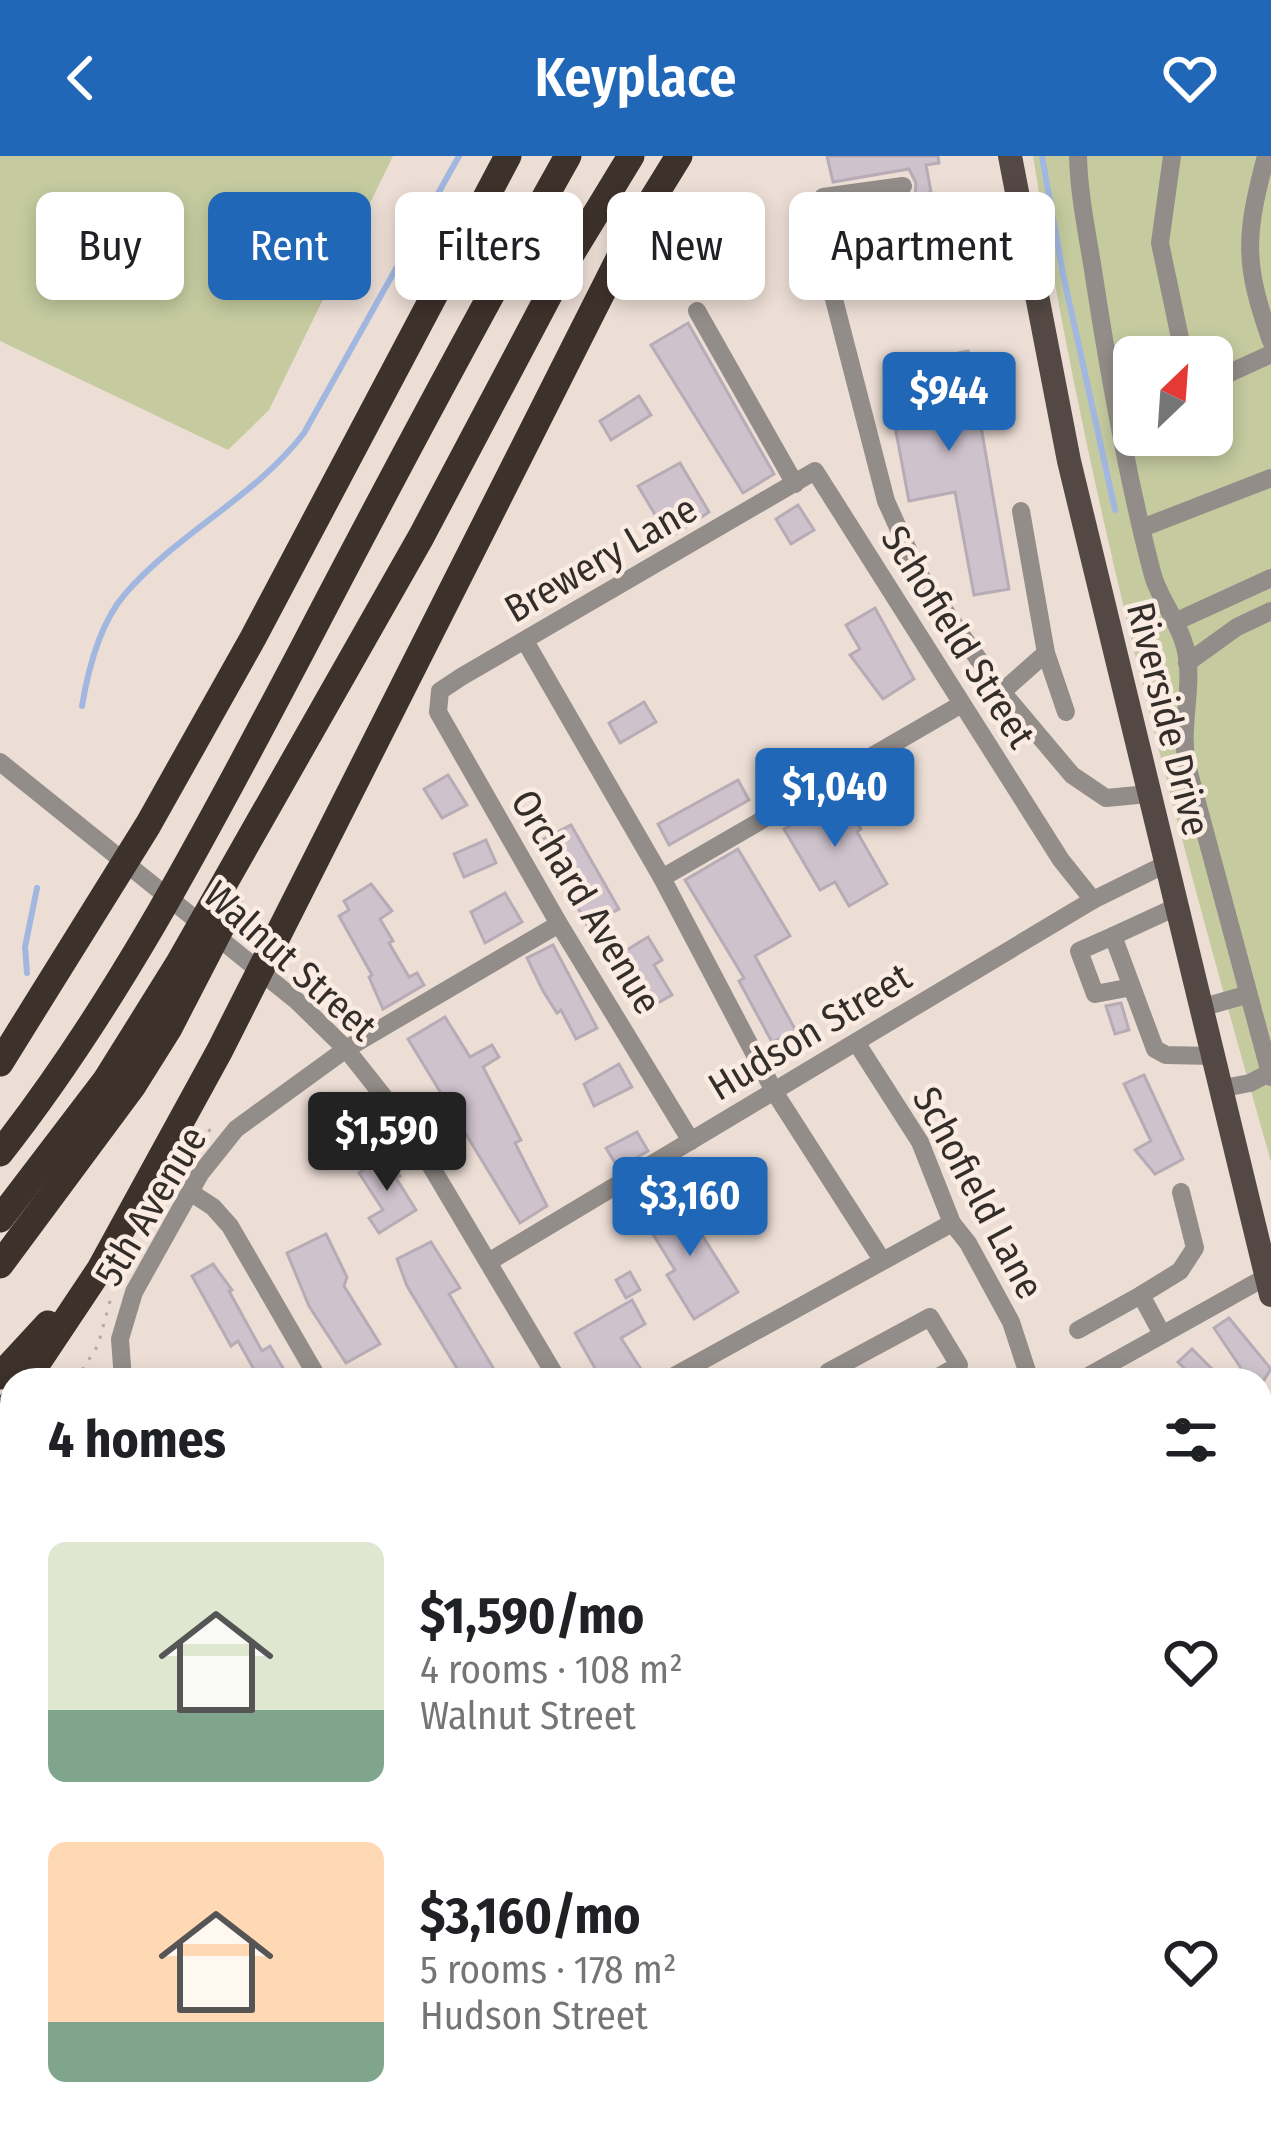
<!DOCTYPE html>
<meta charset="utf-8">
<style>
body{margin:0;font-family:"Fira Sans Condensed",sans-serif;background:#f6f6f6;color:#202124;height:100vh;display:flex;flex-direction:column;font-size:45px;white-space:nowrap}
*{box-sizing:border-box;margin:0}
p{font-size:39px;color:#757577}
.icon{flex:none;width:66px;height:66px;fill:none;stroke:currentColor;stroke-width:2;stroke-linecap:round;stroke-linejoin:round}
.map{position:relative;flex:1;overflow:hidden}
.side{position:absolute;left:0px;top:1212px;width:1272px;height:771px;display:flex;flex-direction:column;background:#fff;border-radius:36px 36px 0 0;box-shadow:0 6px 18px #0003}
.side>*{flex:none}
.guide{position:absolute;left:36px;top:36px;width:1200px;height:108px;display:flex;gap:24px}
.needle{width:78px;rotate:25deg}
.controls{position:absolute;left:1113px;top:180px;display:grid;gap:24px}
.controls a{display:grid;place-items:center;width:120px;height:120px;border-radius:18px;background:#fff;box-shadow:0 6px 18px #0003;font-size:60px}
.price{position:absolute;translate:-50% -102px;padding:0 27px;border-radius:12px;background:#2167b8;color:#fff;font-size:39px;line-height:78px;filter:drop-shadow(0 3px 6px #0008)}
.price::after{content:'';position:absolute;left:50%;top:72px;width:36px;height:27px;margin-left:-18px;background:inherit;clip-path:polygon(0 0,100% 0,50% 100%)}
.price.on{background:#222;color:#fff}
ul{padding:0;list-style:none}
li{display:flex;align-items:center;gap:36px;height:300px;padding:0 48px}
li span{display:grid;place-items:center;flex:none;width:336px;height:240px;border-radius:18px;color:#555}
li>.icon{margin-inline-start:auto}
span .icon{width:144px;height:144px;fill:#fffc;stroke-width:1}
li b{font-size:51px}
h2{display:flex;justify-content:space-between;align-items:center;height:144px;padding:0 48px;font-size:51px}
.chip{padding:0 42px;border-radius:18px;background:#fff;box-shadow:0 6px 18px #0003;font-size:42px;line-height:108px}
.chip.on{background:#2167b8;color:#fff}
header{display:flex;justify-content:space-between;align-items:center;height:156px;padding:0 48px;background:#2167b8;color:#fff;font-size:54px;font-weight:600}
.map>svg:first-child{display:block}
</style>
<header><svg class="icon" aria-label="back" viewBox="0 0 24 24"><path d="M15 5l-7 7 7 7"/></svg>Keyplace<svg class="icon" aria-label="heart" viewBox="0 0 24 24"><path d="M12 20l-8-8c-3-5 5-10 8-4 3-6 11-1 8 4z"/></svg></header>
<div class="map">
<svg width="1271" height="1981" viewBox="0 0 1271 1981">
<rect width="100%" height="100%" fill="#ecded5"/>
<g fill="#c5cb9f" fill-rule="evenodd">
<path d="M0 0H393L269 254 228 294 0 185Z"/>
<path d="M1033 0H1271V1006C1177 674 1087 341 1033 0ZM1134 201H1212V279H1134Z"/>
</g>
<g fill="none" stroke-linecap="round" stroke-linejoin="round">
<g stroke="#a1b7e0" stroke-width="6">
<path d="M1042 0 1063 118 1115 354"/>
<path d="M82 550C88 514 100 467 125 438 178 377 255 341 304 277L459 0"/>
<path d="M27 817 25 791 37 732"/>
</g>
</g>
<g fill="#cec2cd" stroke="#b7acb6" stroke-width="3">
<path d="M827 0H938L939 7 926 9 931 36 915 41 916 27 909 13 833 26Z"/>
<path d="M688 167 774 318 743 337 651 189Z"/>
<path d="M968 195 1009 433 974 439 955 336 909 345 884 212Z"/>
<path d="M639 240 651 259 611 284 600 265Z"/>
<path d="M680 307 709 356 669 382 638 330Z"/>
<path d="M798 349 814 374 791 388 776 363Z"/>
<path d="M875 452 914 523 883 543 850 499 860 493 846 469Z"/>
<path d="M644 546 656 566 620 587 609 567Z"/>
<path d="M448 619 467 649 442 662 424 633Z"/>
<path d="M738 624 749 644 669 689 658 668Z"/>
<path d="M835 637 861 673 857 676 887 728 849 750 835 726 820 734 784 673 800 664 797 659Z"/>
<path d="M571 669 619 753 587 769 542 684Z"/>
<path d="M486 684 496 707 464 721 454 698Z"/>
<path d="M738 693 790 780 755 800 796 875 772 886 739 825 744 822 685 724Z"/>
<path d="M371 728 392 755 380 763 393 785 389 787 409 821 417 817 424 829 383 853 369 821 372 819 339 760 349 754 344 745Z"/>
<path d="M505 737 522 766 485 787 471 756Z"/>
<path d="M648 781 662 804 654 809 672 839 647 853 612 803Z"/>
<path d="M553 789 597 872 576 883 561 854 557 857 543 835 527 802Z"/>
<path d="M1121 847 1129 874 1115 878 1106 850Z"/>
<path d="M445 861 470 901 492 889 499 901 483 911 521 984 515 987 547 1050 520 1067 408 883Z"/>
<path d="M619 908 632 931 594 950 584 928Z"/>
<path d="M1144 919 1183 1003 1155 1018 1135 994 1151 985 1124 928Z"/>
<path d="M637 976 648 995 618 1012 606 992Z"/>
<path d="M383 1000 390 1004 400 1020 396 1022 416 1054 379 1077 369 1062 383 1054 359 1017Z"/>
<path d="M678 1041 738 1136 694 1163 667 1119 675 1114 643 1062Z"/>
<path d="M326 1078 347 1121 344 1130 380 1188 346 1207 309 1150 287 1097Z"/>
<path d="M431 1086 460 1132 449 1138 495 1215 481 1224H464L407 1130 397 1103Z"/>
<path d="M213 1108 232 1134 229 1135 262 1195 270 1190 290 1224H260L238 1185 231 1190 192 1120Z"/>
<path d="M630 1116 640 1134 626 1142 616 1124Z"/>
<path d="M632 1144 645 1168 621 1182 648 1224H577L596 1214 575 1177Z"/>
<path d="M1229 1162 1271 1213 1264 1224H1249L1214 1172Z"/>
<path d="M1192 1193 1223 1224H1196L1178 1206Z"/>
</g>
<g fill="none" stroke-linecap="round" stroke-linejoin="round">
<g stroke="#b4a9a2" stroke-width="3" stroke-dasharray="3 9" stroke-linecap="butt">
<path d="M193 994 214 969"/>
<path d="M76 1224 98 1189 112 1138"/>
<path d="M0 1331 12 1316"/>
</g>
<g stroke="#938d89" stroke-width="18">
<path d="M1078 0C1079 43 1089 85 1095 127 1110 224 1127 321 1152 416 1158 442 1178 463 1185 491 1195 529 1179 568 1187 609L1271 921"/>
<path d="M1172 0 1160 87 1184 201"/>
<path d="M1266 0C1245 80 1243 106 1271 185"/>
<path d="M903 30 823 41 811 54 886 345 919 418 997 530 1072 619 1106 642 1148 638"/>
<path d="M697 155 795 328"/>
<path d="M1212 225 1271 198"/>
<path d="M1142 372 1271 322"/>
<path d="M1177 465 1271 422"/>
<path d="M525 485 662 722 775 937 882 1104"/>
<path d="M1046 497 1066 556"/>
<path d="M1187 507 1237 471 1271 455"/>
<path d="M1002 536 1046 497 1021 355"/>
<path d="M0 606 297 845 346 893 407 970 558 1224"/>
<path d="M662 722 960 549"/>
<path d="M1113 780 1176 751"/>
<path d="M1132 831 1095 838 1079 795 1113 780 1155 893 1166 899 1212 900"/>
<path d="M1200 852 1246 839"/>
<path d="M856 886 920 986 952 1067 968 1087 1011 1166 1030 1224"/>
<path d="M1219 933 1250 927 1269 917"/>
<path d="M691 985 559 768 438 556 440 535 461 521 815 315 1061 704 1093 744"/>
<path d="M190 1036 213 1051 230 1070 319 1224"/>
<path d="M490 1105 1093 744 1166 708"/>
<path d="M1141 1139 1180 1115 1195 1092 1181 1036"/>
<path d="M1078 1174 1141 1139 1162 1178"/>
<path d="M123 1224 120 1183 134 1136 200 1018 236 973 346 893 559 768"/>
<path d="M667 1224 952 1067"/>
<path d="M832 1224 828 1216 930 1161 959 1209 933 1224"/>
<path d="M1081 1224 1264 1122"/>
<path d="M1260 1384 1271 1373"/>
<path d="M1260 1514 1271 1525"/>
<path d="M0 1555 12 1576"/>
<path d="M1260 1793 1271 1804"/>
<path d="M0 1861 12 1873"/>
<path d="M386 1971 395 1981"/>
<path d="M907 1971 917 1981"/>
<path d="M1158 1971 1167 1981"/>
<path d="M0 1977 12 1965"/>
<path d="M328 1981 339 1971"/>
<path d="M654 1981 664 1971"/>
</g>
<path stroke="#534843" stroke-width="24" d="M1010 0 1069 305 1271 1139"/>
<g stroke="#3d312b" stroke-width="27">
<path d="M0 907 148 669 253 482 508 0"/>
<path d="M0 997C120 844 209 670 300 498 387 331 476 164 568 0"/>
<path d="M0 1063 106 924 179 807 421 381 567 105 631 0"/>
<path d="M0 1109 132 931 169 872 231 752"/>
<path d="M0 1220 48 1168"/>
<path d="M26 1224 100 1113 220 894 634 73 679 0"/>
<path d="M0 1263 12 1246"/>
</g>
</g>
<g text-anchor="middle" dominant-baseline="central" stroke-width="9" stroke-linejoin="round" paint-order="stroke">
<g font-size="39" fill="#332e2a" stroke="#faece2">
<text transform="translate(601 403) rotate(-30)">Brewery Lane</text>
<text transform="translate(958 481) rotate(58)">Schofield Street</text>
<text transform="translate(1168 563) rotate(76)">Riverside Drive</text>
<text transform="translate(586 746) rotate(59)">Orchard Avenue</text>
<text transform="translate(290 805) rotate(42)">Walnut Street</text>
<text transform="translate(810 876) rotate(-31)">Hudson Street</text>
<text transform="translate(978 1037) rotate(62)">Schofield Lane</text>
<text transform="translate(151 1050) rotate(-59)">5th Avenue</text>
</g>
</g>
</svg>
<div class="controls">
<a><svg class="needle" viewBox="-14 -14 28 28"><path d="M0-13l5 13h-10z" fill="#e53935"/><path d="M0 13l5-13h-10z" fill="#757577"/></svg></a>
</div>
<b class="price" style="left:949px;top:298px">$944</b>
<b class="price" style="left:835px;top:694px">$1,040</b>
<b class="price on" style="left:387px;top:1038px">$1,590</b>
<b class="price" style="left:690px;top:1103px">$3,160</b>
<div class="guide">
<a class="chip">Buy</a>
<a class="chip on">Rent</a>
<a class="chip">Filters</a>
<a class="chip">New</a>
<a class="chip">Apartment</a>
</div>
<section class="side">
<h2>4 homes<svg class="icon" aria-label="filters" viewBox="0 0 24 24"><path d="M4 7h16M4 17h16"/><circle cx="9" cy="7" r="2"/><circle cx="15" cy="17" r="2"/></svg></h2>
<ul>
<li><span style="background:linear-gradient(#dfe7d0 70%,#7fa58c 0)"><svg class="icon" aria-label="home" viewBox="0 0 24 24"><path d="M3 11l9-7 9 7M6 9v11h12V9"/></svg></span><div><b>$1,590/mo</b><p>4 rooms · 108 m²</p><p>Walnut Street</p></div><svg class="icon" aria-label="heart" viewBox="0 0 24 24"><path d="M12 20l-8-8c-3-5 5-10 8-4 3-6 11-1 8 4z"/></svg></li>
<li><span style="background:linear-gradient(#ffd9b3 75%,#7fa58c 0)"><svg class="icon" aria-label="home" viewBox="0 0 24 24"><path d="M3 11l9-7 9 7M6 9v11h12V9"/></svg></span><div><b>$3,160/mo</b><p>5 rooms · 178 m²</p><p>Hudson Street</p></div><svg class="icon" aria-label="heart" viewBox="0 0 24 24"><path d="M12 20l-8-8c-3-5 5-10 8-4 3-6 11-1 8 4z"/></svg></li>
</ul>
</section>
</div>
